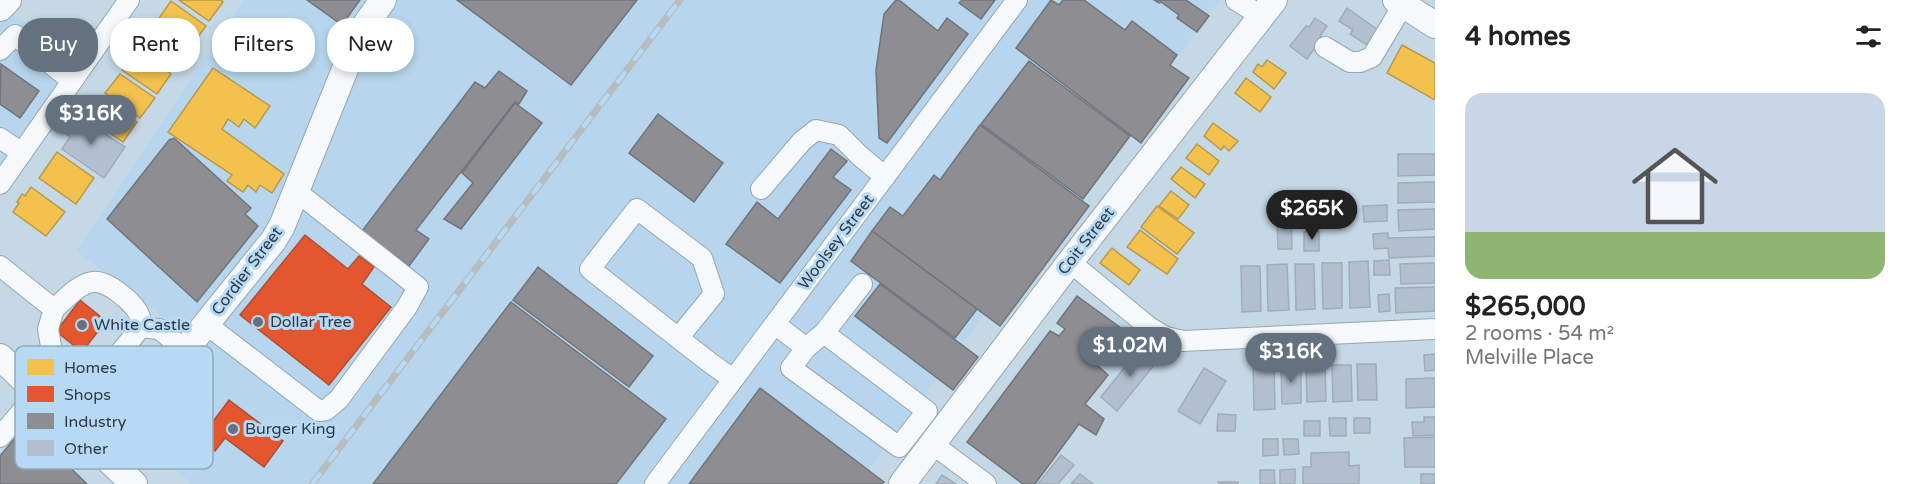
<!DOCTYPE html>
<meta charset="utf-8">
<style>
body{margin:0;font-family:"Varela Round",sans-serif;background:#f2f2f2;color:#222;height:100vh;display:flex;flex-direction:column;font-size:22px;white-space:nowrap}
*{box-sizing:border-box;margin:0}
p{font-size:20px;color:#767676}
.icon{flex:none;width:33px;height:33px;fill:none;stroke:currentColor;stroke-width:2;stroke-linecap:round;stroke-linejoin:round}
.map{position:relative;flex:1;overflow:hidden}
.details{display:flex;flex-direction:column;background:#fff;width:480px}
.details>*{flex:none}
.guide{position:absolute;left:18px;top:18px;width:570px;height:54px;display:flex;gap:12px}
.price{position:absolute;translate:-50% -51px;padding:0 14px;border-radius:21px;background:#63727e;color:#fff;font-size:20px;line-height:39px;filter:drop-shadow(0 2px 3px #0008)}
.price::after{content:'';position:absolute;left:50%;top:36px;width:18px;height:14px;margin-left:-9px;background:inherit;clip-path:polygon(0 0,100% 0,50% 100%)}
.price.on{background:#222;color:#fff}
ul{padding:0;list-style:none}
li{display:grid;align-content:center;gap:12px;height:318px;padding:0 30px}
li span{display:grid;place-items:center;height:186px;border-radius:18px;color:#555}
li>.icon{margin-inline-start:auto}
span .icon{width:108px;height:108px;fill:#fffc;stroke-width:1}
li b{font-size:26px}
h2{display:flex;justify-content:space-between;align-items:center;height:72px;padding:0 30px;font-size:26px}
.pill{padding:0 21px;border-radius:24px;background:#fff;box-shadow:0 3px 9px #0003;font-size:21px;line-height:54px}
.pill.on{background:#63727e;color:#fff}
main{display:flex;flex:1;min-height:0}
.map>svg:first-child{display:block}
</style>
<main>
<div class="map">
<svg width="1435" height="484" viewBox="0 0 1435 484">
<rect width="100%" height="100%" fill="#c5d8e6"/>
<g fill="#b7d6ed">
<path d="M244 0H1220L858 484H191L127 422 194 341 76 251Z"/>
<path d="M9 12 86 62 0 178V19Z"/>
</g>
<g fill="#f2c14e" stroke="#b7994c" stroke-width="1.5">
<path d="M179 0H221L223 2 209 21Z"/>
<path d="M171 1 206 26 192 45 157 21Z"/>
<path d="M154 25 189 50 175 69 140 45Z"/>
<path d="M1402 45 1435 63V100L1387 73Z"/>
<path d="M137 50 171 74 157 94 122 70Z"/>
<path d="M1267 60 1286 73 1274 89 1253 72 1258 64 1262 67Z"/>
<path d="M213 68 270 106 255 128 244 119 239 127 228 119 222 129 284 174 272 193 260 185 256 192 248 185 243 192 227 181 232 175 168 132Z"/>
<path d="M120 74 155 98 140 118 105 93Z"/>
<path d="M1246 78 1271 97 1260 112 1235 93Z"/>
<path d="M102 98 137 122 123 142 88 118Z"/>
<path d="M1213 123 1238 141 1229 151 1224 146 1221 150 1204 136Z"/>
<path d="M1197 144 1219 161 1209 175 1186 158Z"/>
<path d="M57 152 94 178 76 204 39 178Z"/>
<path d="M1181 167 1205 184 1195 198 1171 179Z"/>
<path d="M31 187 65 212 46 236 13 212 19 203 17 202 22 194 25 196Z"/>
<path d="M1171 191 1189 205 1178 219 1159 206Z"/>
<path d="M1157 206 1194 233 1177 254 1141 227Z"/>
<path d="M1140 230 1178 259 1167 274 1127 247Z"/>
<path d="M1112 248 1140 270 1129 285 1100 263Z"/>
</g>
<g fill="#e4572e" stroke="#ad4f35" stroke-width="1.5">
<path d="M305 235 348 269 359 256 374 267 362 284 391 307 329 385 240 315Z"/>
<path d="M80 300 106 321 82 352 58 333V329Z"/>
<path d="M229 400 283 441 264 467 225 438 215 451 194 435 206 419 212 423Z"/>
</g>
<g fill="#8d8d92" stroke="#70747b" stroke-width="1.5">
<path d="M307 0H360L342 25Z"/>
<path d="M457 0H637L571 85Z"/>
<path d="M896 0H899L938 31 947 18 968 34 887 143 879 138 876 70 884 14Z"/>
<path d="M962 0H995L981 19 959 3Z"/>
<path d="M1051 0 1059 5 1063 0H1084L1125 30 1132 21 1177 55 1170 65 1189 78 1141 143 1016 48Z"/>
<path d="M1154 0H1186L1209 16 1197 32 1177 18 1179 15 1161 2 1159 3Z"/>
<path d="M1029 61 1130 136 1083 199 981 124Z"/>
<path d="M1 64 39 91 20 118 0 104Z"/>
<path d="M499 71 527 91 519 104 515 102 416 230 429 239 409 266 362 231 475 82 485 88Z"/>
<path d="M515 103 542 123 461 229 444 219 473 183 462 173Z"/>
<path d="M658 114 723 163 694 202 629 153Z"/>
<path d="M980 125 1089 206 1000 326 872 231 890 207 903 216 934 175 940 180Z"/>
<path d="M174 138 251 208 245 214 258 226 197 302 107 219 169 140Z"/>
<path d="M831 149 847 161 833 177 851 190 780 283 726 244 757 202 778 219Z"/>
<path d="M872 231 977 309 955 338 851 261Z"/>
<path d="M538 267 653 356 629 387 513 300Z"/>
<path d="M880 284 978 357 953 390 855 316Z"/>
<path d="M1077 296 1129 334 1109 361 1104 357 1098 366 1108 375 1085 404 1104 419 1096 435 1079 424 1035 484H1023L967 442 1050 331 1059 336 1065 329 1057 323Z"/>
<path d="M511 302 666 419 616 484H373Z"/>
<path d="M760 388 884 482 882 484H689Z"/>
<path d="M26 425 87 484H0V456Z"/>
</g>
<g fill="#b1bfd1" stroke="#a0acb8" stroke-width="1.5">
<path d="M1347 8 1378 30 1367 45 1350 34 1353 30 1339 21Z"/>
<path d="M1315 18 1327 26 1320 36 1322 38 1307 59 1290 46 1306 26 1309 27Z"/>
<path d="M73 115 81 121 84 120 125 147 104 178 62 149 70 137 62 131Z"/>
<path d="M1398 154H1435V175L1398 176Z"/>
<path d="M1435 182V202L1398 203V183Z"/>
<path d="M1387 205V221L1364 222 1363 206Z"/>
<path d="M1435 209V229L1399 231 1398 210Z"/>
<path d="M1291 210 1292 249H1278L1277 219 1283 218V211Z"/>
<path d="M1319 231V251H1304V232Z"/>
<path d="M1388 233V238L1435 237V256L1389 258 1388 248 1374 249 1373 234Z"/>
<path d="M1389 260 1390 275H1374V261Z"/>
<path d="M1368 261 1370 307 1350 308 1349 262Z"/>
<path d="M1322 263H1342V308L1323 309Z"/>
<path d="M1435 263V283L1401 284 1400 264Z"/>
<path d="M1287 264 1289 310 1268 311 1267 265Z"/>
<path d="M1295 264H1314L1315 309 1296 310Z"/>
<path d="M1241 266H1260L1261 311 1242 312Z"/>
<path d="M1435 287V311L1396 313 1395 288Z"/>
<path d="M1389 294 1390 311 1379 312 1378 295Z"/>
<path d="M1142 346 1159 359 1117 411 1101 397Z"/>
<path d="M1435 354V370L1425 371 1424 355Z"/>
<path d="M1253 361H1274L1275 409 1254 410Z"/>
<path d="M1357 364H1376L1377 400H1358Z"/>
<path d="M1281 365H1301V403L1282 404Z"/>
<path d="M1306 365H1325L1326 401 1307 402Z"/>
<path d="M1332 365H1351L1352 401 1333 402Z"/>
<path d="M1204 368 1226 381 1200 424 1178 411Z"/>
<path d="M1435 378V407L1406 408V379Z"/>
<path d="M1218 414 1236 415 1235 431H1217Z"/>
<path d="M1424 417H1435V435L1413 436 1412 422H1424Z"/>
<path d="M1329 418H1346V436H1330Z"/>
<rect x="1354" y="418" width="16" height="15"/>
<rect x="1304" y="421" width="16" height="15"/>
<path d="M1435 437V467H1405L1404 438Z"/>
<path d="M1263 439H1278V455L1263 456Z"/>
<path d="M1283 439H1298L1299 454 1284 455Z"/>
<path d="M1349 452V466L1359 465V484H1303V467H1311V453Z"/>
<path d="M1061 455 1074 465 1058 484H1038Z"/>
<path d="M1295 469V484H1280V470Z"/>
<path d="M1260 470H1274L1275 484H1260Z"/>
<path d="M1080 474 1093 484H1071Z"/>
<rect x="1421" y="474" width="14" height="10"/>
<path d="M942 475 956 484H936Z"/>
<path d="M1218 482H1238V484H1219Z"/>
</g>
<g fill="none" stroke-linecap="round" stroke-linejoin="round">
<g stroke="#97a6b1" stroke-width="22">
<g id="minor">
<path d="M1236 0 1261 16"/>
<path d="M1325 47 1350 62H1360L1372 57 1403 5"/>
<path d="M0 50 15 35 72 81"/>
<path d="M0 138 22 153"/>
<path d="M0 184 129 0"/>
<path d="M761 189 802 141 816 130 839 135 859 155 885 177"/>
<path d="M1070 262 1149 327 1166 337 1183 341 1435 329"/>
<path d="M0 266 54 309 48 329 54 363"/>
<path d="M206 324 319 411 326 410 339 399 407 307 418 287 297 192"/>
<path d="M775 324 806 348"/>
<path d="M141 327 159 329 185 350"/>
<path d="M824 333 927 411 899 447 791 368 806 348Z"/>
<path d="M824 333 862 284"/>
<path d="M679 337 714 294 702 258 637 209 590 269 709 362 733 379"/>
<path d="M33 387 54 363 67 360 99 379 141 327C140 323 141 320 140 317 136 304 107 279 92 282 77 285 65 300 54 309"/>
<path d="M0 437 38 392"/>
<path d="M931 443 986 484"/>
<path d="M655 484 1017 0"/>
</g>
</g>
<g stroke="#97a6b1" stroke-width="28">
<g id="major">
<path d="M1396 0 1435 25"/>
<path d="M0 8 8 0"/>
<path d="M0 357 134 484"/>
<path d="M102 453 273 241 282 226 354 47 364 27 383 0"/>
<path d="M902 484 1070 262 1274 0"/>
</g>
</g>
<use href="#minor" stroke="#f6f9fb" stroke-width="20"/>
<use href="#major" stroke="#f6f9fb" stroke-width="26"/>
<g stroke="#b7bcbf" stroke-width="7">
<path id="rail" d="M312 484 680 0"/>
</g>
<use href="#rail" stroke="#b8d9f3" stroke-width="4.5" stroke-dasharray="14" stroke-linecap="butt"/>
</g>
<g fill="#63727e" stroke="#b8d9f3" stroke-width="2">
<circle cx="258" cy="322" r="6"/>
<circle cx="82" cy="325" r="6"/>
<circle cx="233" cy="429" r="6"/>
</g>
<g text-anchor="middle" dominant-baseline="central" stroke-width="6" stroke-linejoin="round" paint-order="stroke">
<g font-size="16" fill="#2e3b46" stroke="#b8d9f3">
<text transform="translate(1086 241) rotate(-52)">Coit Street</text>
<text transform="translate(836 242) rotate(-53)">Woolsey Street</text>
<text transform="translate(247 271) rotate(-53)">Cordier Street</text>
</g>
<g font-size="16" fill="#2e3b46" stroke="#b8d9f3" text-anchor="start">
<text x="270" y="322">Dollar Tree</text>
<text x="94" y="325">White Castle</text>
<text x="245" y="429">Burger King</text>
</g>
</g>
<rect x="15" y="346" width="198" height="123" rx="9" fill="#b8d9f3" stroke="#8faabf" stroke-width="1.5"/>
<rect x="27" y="359" width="27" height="16" fill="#f2c14e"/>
<rect x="27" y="386" width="27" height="16" fill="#e4572e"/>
<rect x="27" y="413" width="27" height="16" fill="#8d8d92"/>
<rect x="27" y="440" width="27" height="16" fill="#b1bfd1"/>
<g font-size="16" fill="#2e3b46">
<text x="64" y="373">Homes</text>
<text x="64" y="400">Shops</text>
<text x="64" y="427">Industry</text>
<text x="64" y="454">Other</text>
</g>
</svg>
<b class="price" style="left:91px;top:146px">$316K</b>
<b class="price on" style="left:1312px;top:241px">$265K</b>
<b class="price" style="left:1130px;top:378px">$1.02M</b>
<b class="price" style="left:1291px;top:384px">$316K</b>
<div class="guide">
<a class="pill on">Buy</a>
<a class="pill">Rent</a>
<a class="pill">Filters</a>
<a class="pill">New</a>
</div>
</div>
<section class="details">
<h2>4 homes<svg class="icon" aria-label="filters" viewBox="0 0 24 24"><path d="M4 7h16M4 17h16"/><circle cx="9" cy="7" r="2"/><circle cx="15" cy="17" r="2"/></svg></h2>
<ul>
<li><span style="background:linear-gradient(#c9d6e8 75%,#8fb573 0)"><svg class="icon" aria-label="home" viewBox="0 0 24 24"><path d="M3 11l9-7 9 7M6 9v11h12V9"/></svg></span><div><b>$265,000</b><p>2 rooms · 54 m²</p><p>Melville Place</p></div></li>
</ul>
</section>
</main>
